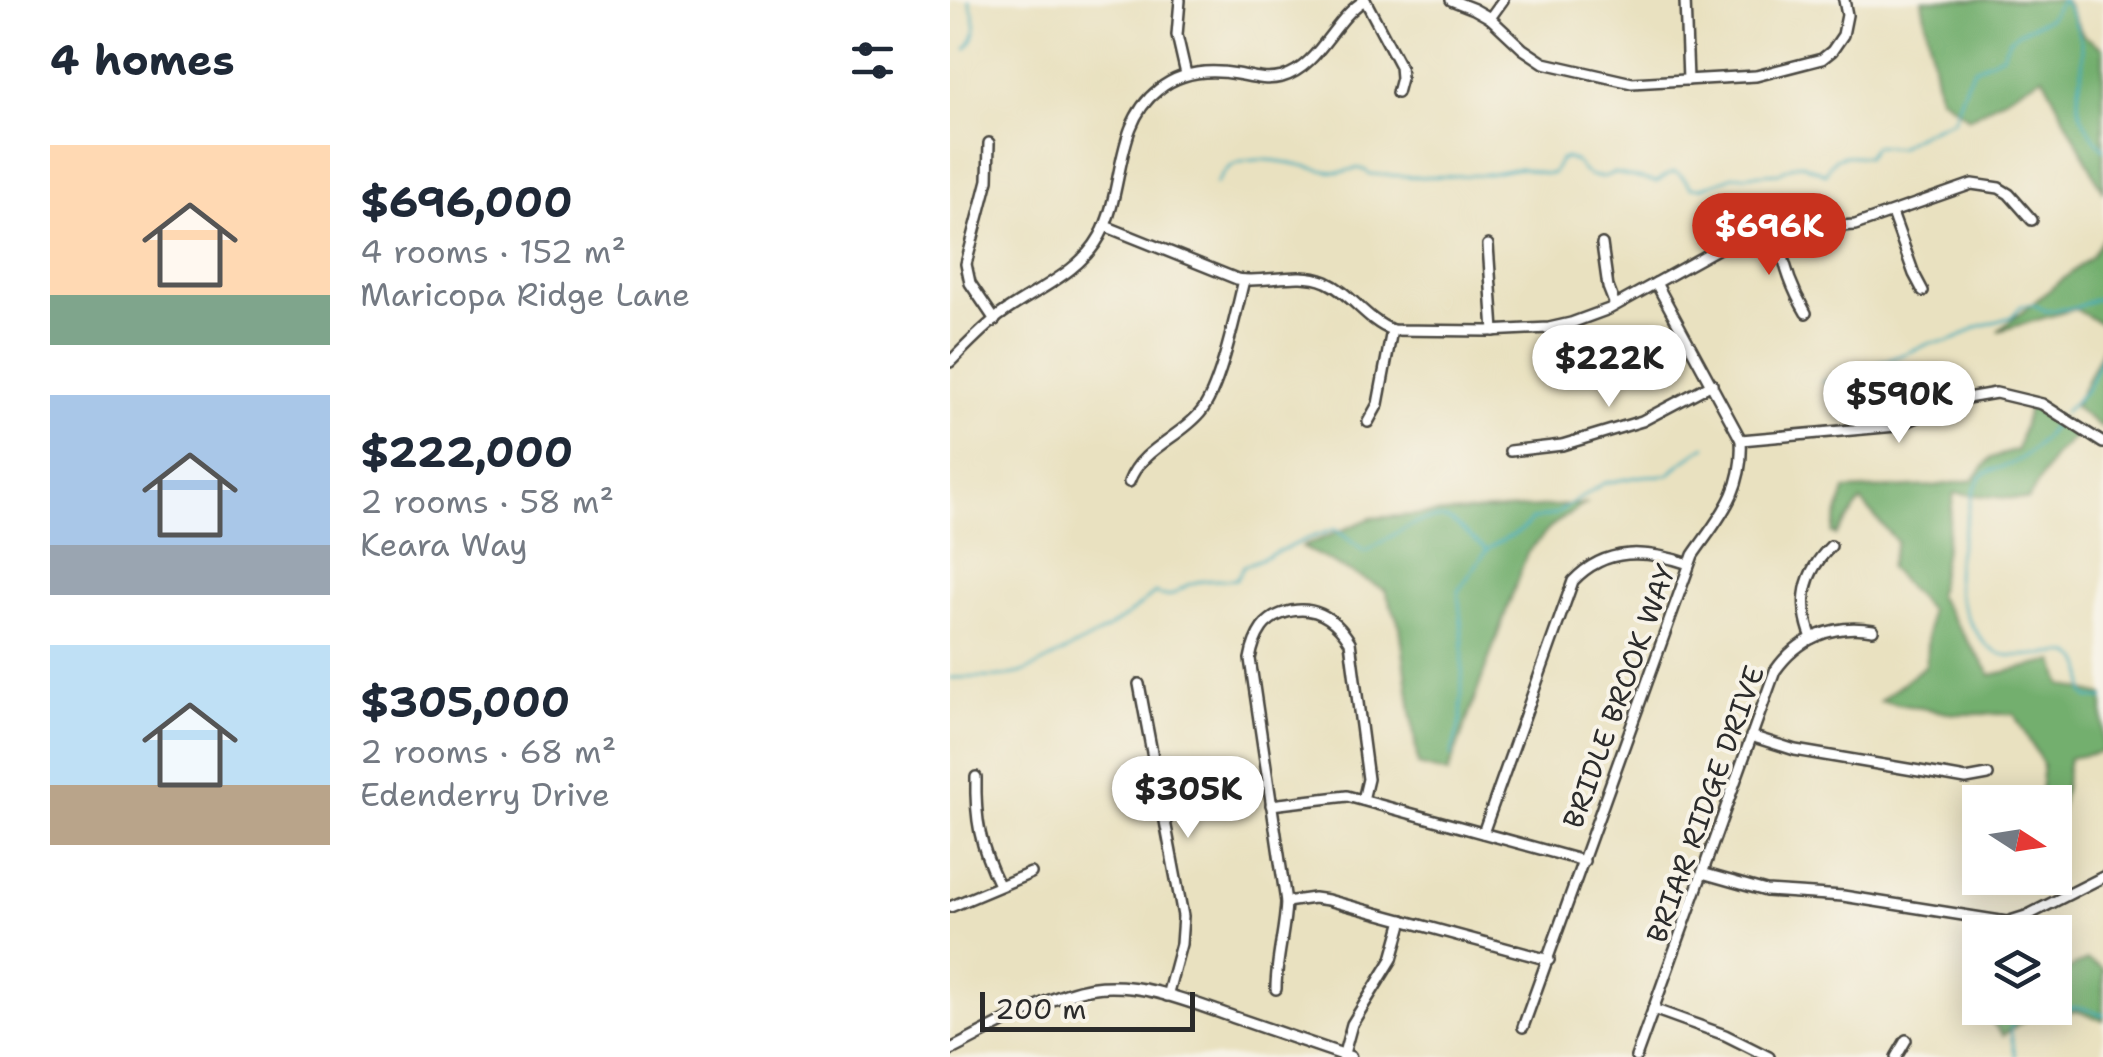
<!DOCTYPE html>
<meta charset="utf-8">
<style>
body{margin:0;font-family:"Shantell Sans",sans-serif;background:#f6f6f7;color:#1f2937;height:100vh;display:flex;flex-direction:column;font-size:38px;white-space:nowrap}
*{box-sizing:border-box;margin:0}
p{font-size:32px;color:#747a83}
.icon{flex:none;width:55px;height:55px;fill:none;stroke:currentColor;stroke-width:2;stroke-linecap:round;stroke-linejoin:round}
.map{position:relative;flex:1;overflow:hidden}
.details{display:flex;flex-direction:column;background:#fff;width:950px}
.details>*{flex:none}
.needle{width:65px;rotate:102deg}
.buttons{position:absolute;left:1012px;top:785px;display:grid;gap:20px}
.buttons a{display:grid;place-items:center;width:110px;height:110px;border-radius:0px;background:#fff;box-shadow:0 5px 25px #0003;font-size:50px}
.scale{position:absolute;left:30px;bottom:25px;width:215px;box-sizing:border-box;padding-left:10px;border:5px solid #2b2b2b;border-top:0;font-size:28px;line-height:35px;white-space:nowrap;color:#2b2b2b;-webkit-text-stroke:8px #f7f3e8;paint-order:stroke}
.price{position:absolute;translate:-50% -85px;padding:0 22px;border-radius:35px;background:#fff;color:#222;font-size:32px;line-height:65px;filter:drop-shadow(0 2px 5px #0008)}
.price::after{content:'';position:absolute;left:50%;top:60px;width:30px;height:22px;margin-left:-15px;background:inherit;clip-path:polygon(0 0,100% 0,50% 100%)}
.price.on{background:#c8321e;color:#fff}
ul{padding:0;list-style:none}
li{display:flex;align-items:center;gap:30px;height:250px;padding:0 50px}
li span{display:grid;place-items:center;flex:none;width:280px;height:200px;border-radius:0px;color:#555}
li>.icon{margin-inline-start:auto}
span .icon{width:120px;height:120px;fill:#fffc;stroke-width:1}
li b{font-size:42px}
h2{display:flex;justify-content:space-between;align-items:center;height:120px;padding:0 50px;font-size:42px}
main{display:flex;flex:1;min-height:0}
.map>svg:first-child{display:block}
</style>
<main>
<section class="details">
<h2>4 homes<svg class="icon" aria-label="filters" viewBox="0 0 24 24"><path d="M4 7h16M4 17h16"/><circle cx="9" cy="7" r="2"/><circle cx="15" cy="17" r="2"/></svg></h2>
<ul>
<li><span style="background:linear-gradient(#ffd9b3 75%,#7fa58c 0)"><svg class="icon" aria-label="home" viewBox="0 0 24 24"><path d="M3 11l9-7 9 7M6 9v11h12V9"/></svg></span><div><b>$696,000</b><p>4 rooms · 152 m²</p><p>Maricopa Ridge Lane</p></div></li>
<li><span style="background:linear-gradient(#a9c7e8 75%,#9aa5b1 0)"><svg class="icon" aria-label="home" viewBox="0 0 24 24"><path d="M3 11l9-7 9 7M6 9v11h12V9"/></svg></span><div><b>$222,000</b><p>2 rooms · 58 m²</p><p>Keara Way</p></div></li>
<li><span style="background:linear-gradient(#bfe0f5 70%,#b9a48a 0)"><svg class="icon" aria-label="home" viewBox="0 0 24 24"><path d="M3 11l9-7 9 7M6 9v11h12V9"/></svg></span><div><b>$305,000</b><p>2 rooms · 68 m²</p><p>Edenderry Drive</p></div></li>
</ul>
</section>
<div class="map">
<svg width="1153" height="1057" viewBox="0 0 1153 1057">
<rect width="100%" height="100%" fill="#f7f3e8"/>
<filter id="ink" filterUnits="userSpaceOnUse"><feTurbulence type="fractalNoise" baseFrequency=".01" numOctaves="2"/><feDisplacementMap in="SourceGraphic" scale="20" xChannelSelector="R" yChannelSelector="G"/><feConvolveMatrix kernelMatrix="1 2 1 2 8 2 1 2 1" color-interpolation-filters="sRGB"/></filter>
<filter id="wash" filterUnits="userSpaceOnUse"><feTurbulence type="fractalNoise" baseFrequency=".0048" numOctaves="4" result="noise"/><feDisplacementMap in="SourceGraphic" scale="40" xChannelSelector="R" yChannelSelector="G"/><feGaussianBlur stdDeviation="2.25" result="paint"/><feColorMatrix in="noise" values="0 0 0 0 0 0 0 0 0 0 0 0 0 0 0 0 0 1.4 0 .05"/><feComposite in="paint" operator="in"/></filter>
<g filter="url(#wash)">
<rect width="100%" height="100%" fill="#e9e1c0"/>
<g fill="#73af6e" stroke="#4f6d4c" stroke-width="2.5">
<path d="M972 0H1115L1133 35 1153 48V192L1093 76 1019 118 989 96Z"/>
<path d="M1153 238V325L1125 309 1048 331 1141 257Z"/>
<path d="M1153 347V424L1151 427 1124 407Z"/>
<path d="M1079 405 1098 412 1130 432 1104 456 1078 500 1004 493 987 596 1041 675 1105 661 1112 685 1153 695V752L1119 758 1110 816 1105 828V802H1089L1093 764 1064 714H1005L930 701 976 665 979 610 939 568 947 542 911 501 886 535 882 533 895 490 984 486 1023 480 1041 458 1067 450Z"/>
<path d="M635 504 603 525 577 553 498 773 468 765 450 626 435 590 352 547 421 518Z"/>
<path d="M1137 960 1153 969V1020L1127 1011 1079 1017 1053 1035 1033 1012 1043 1008H1105V976Z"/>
</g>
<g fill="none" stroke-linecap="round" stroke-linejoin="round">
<g stroke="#3baab9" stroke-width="2.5">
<path d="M1113 0C1126 19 1135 45 1132 68 1131 82 1126 94 1129 108 1132 123 1144 137 1153 149"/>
<path d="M16 48C31 33 25 18 19 0"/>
<path d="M266 184C271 176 277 166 288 163 310 156 337 162 359 167 369 169 380 173 391 172 403 170 409 164 420 174L472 177 531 175 570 168 595 174 603 173 610 160 616 158 625 161 634 172 642 176 653 177 664 173 707 182C725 169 726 167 741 187L751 188 784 176 829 173 844 165 852 164 876 174C882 152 898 155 917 157L924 146 948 148C965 135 984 127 1003 120L1016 83 1025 68 1052 55 1059 40 1069 32 1099 18 1112 0"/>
<path d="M872 382 941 359 981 343 999 341 1008 338 1027 327 1061 317 1071 306 1082 304 1096 311 1125 308 1145 299 1153 300"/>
<path d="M1113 413 1138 388 1153 352"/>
<path d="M1108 419C1097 436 1083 452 1065 462 1055 468 1039 468 1031 477 1022 489 1019 507 1016 521 1006 563 998 584 1021 624 1028 634 1034 646 1046 652 1063 661 1100 651 1121 654 1138 662 1134 678 1134 693L1139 698H1153"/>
<path d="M0 678 49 677 75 672 147 635 174 618 205 593C224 602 227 587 243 583 257 579 272 581 286 579L294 566 357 539 385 529 415 552C440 539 470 512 500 520L537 550"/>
<path d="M501 756 511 719 513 642 508 591 537 550C551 537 570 537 581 520L606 514 654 483 693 476 719 475 731 463 756 446"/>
<path d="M1066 1057C1062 1040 1056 1024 1069 1010 1102 1013 1120 1000 1153 1015"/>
</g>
</g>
</g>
<g filter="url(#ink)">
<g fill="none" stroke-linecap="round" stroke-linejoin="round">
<g stroke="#484641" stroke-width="14">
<g id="minor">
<path d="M230 0 227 35 236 74"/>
<path d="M415 0 450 66 451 78 447 93"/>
<path d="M501 0 524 9 540 18 573 49 594 63 682 83 806 76 872 59 882 51 893 35 897 15 894 0"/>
<path d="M735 0 738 80"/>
<path d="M540 18 553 0"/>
<path d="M39 143 38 180 16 264 20 283 45 320"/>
<path d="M942 213 964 274 973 291"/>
<path d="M155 226 287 279C316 284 347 270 376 282 401 293 416 320 442 330L538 331 599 328 621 323 659 309 798 232 905 225 1022 184 1049 188 1059 194 1082 220"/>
<path d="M829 229C831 259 840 286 856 313"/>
<path d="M652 244 658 287 665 305"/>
<path d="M538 245 544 331"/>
<path d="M0 362C16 346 32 329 50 315 84 290 129 274 150 236 175 190 164 124 208 90 231 71 259 69 287 74 303 77 316 81 332 77 370 66 383 19 415 0"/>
<path d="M418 422 428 404 442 330"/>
<path d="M791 440 946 426 1011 399 1046 393 1092 404 1153 443"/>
<path d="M560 451 612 445 692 421 762 384"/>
<path d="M179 482C191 449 229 438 250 413 270 390 286 312 294 280"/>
<path d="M862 638C848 602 853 574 881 546"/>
<path d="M189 684 233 916 231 944 217 996"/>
<path d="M801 736 845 750 999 776 1016 779 1038 775"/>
<path d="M26 777C25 820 30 846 49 885"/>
<path d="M321 805 397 796 634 861"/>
<path d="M533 833 623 581C656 546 697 550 739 564"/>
<path d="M752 873 816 891 893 896 1057 922 1076 916 1153 877"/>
<path d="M336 902 364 898 378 900 599 960"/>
<path d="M0 907 81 873"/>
<path d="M326 989C326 959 335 931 336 902L300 659C302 648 305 638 312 628 317 621 323 617 331 614 361 603 384 616 400 642L418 779 413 800"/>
<path d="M703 1009 775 1035 819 1057"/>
<path d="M573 1027 743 555C770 516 794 492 791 440L706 283"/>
<path d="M393 1057 402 1024 442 959 453 920"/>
<path d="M686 1057 825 671C848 638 883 623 923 630"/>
<path d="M946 1057 956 1040"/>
</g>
</g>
<g stroke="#484641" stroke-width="15">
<path id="major" d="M0 1050C40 1030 99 995 141 988 190 981 238 1001 283 1017 322 1030 361 1044 400 1057"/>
</g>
<use href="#minor" stroke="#fff" stroke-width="9"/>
<use href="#major" stroke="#fff" stroke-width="10"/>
</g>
</g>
<g text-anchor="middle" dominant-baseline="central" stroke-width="8" stroke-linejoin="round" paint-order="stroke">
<g font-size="28" fill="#2b2b2b" stroke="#f7f3e8">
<text transform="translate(669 696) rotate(-70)">BRIDLE BROOK WAY</text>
<text transform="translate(755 804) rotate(-70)">BRIAR RIDGE DRIVE</text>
</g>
</g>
</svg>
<div class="buttons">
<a><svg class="needle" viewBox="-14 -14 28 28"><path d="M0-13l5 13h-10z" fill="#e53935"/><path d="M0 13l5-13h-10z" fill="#747a83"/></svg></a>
<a><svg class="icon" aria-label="layers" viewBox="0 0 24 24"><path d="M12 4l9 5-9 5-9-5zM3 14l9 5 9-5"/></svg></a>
</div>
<div class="scale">200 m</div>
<b class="price on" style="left:819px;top:278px">$696K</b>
<b class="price" style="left:659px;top:410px">$222K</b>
<b class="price" style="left:949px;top:446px">$590K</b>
<b class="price" style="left:238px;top:841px">$305K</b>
</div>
</main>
